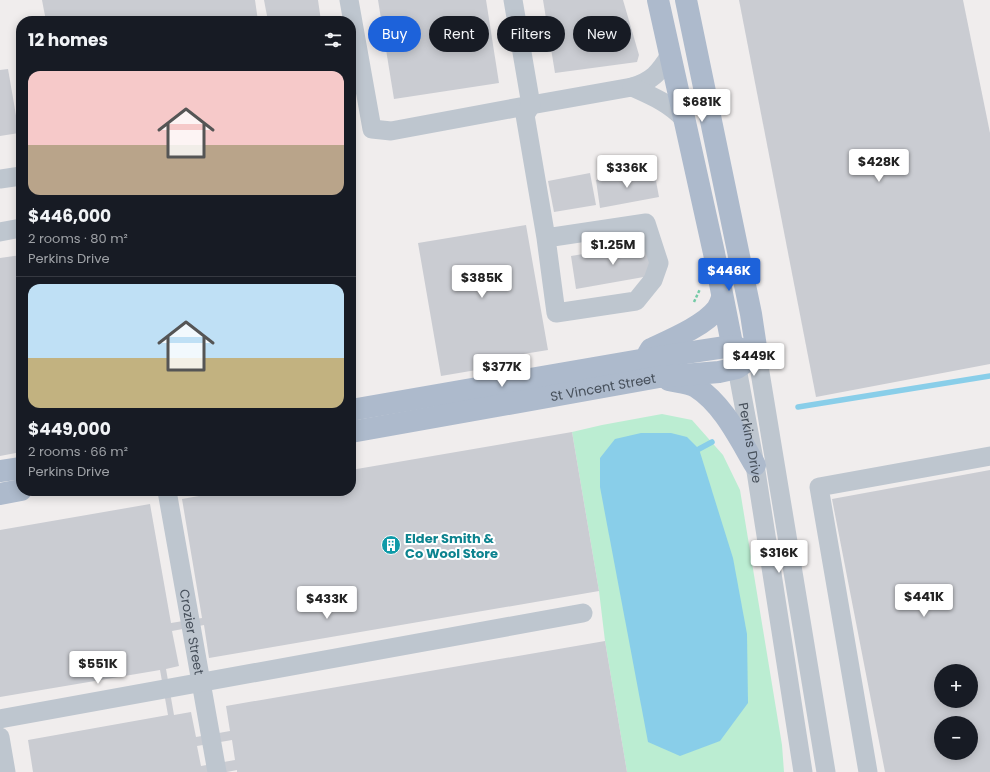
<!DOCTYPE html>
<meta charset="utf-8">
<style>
body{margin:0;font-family:Poppins,sans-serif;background:#242831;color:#f1f3f6;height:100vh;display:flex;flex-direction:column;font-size:15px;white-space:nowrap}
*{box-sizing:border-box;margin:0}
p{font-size:13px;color:#9ea1a6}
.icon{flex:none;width:22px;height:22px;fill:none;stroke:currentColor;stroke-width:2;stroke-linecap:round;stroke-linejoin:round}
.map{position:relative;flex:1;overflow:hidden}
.panel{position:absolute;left:16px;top:16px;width:340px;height:480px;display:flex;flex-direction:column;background:#171b24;border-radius:16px;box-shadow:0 2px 10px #0003}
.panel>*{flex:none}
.hud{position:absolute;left:368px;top:16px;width:380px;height:36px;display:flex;gap:8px}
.buttons{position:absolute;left:934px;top:664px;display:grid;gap:8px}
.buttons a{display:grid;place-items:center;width:44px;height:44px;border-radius:50%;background:#171b24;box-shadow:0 2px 10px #0003;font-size:20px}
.price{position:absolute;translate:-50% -34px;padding:0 9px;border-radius:4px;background:#fff;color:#222;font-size:13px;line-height:26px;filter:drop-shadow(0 1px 2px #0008)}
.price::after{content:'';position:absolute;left:50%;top:24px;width:12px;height:9px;margin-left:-6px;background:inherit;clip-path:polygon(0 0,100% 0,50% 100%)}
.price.selected{background:#1d62da;color:#fff}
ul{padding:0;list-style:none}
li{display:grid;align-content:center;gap:8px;height:212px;padding:0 12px}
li+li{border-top:1px solid #363941}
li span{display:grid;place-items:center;height:124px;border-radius:12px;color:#555}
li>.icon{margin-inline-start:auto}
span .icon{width:72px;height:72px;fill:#fffc;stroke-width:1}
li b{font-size:17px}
h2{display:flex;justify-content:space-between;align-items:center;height:48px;padding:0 12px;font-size:17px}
.chip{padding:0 14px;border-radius:18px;background:#171b24;box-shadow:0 2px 10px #0003;font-size:14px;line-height:36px}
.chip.selected{background:#1d62da;color:#fff}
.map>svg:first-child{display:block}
</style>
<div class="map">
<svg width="990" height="772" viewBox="0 0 990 772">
<rect width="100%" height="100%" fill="#f0eded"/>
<path fill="#bbedd2" d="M662 414 692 420 723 455 740 490 782 745 784 772H627L605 641 599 591 572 432 602 425Z"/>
<path fill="#89cee9" d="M641 433H671L687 437 699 449 733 558 747 634 748 703 720 741 680 756 648 742 600 487V458L615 439Z"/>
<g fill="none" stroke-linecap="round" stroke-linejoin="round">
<g stroke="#89cee9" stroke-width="5.5">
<path d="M798 407 990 376"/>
<path d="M699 449 712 442"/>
</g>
</g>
<g fill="#caccd2" fill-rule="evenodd">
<path d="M42 0H255L258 21H46Z"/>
<path d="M264 0H318L321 21H268Z"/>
<path d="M378 0H486L499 83 394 99Z"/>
<path d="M543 0H623L639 55 637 62 555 73Z"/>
<path d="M739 0H963L990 133V364L816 397Z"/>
<path d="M8 69 19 133 0 136V70Z"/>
<path d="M654 170 659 197 600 208 596 180Z"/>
<path d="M590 173 596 205 554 212 548 181Z"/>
<path d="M526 225 548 350 499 358 500 366 441 376 418 243Z"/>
<path d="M649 243 655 275 576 289 571 256Z"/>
<path d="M21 255V452L0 456V258Z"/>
<path d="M572 432 599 591 209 658 204 625 172 631 179 666 166 669 174 715 191 712 196 737 230 731 226 706 605 641 627 772H237V770L227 772H33L28 740 168 715 160 670 0 697V530L150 504 171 623 202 618 182 499 227 491H351V470ZM232 740 235 760 201 766 197 746Z"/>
<path d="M990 470V772H885L832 499ZM941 671H971V701H941ZM941 723H971V753H941Z"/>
</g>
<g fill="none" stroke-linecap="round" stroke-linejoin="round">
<path stroke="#74caa6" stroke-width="2.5" stroke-dasharray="3 2" stroke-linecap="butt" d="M694 302 700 289"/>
<g stroke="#bec6cf" stroke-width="19">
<path d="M349 0 372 129 391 131 531 105 632 87C652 81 659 73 670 55"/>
<path d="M513 0 531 105 525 115 546 238 556 313 636 301 653 280 659 263 646 223 546 238"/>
<path d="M632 87C652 96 669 103 684 119"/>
<path d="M0 179 21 176"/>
<path d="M0 232 21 228"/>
<path d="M757 354 826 772"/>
<path id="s1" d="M737 368 755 465 803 772"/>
<path id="s2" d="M167 491 217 772"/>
<path d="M0 719 583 613"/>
<path d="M0 737 6 772"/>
<path d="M868 772 819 487 990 456"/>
</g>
<g stroke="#adbacc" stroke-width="22">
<path d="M658 0 714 253 735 359"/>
<path d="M686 0 751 314 757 354"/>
<path d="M648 354 651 349C670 340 704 326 717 309 719 306 721 301 722 298"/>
<path d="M669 380C677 382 689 383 696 387 723 404 739 438 755 465"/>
<path d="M351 410 646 359 732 346 757 354"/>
<path id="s3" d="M351 432 659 377 719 372 737 368 757 354"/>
<path d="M0 471 21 468"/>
<path d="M0 494 21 490"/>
</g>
</g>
<defs>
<g id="building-disc" transform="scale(1)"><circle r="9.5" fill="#0f9aa8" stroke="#fff"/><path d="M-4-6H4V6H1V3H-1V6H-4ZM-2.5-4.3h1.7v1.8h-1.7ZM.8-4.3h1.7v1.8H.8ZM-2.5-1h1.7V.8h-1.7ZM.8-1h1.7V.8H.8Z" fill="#fff"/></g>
</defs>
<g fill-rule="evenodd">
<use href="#building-disc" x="391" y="545"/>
</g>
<g text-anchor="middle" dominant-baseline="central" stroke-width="4" stroke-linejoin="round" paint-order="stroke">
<g font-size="13" fill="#464f5a" stroke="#fff">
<text stroke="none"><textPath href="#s3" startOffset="256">St Vincent Street</textPath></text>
<text stroke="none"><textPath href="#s1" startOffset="76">Perkins Drive</textPath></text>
<text stroke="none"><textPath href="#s2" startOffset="143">Crozier Street</textPath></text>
</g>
<g font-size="13" font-weight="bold" fill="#0d838f" stroke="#fff" text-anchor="start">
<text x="405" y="538">Elder Smith &amp;<tspan x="405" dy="15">Co Wool Store</tspan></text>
</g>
</g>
</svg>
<div class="buttons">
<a>+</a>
<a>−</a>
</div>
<b class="price" style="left:702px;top:123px">$681K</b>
<b class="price" style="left:879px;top:183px">$428K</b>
<b class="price" style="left:627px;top:189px">$336K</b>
<b class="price" style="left:613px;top:266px">$1.25M</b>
<b class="price selected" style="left:729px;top:292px">$446K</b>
<b class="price" style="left:482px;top:299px">$385K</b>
<b class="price" style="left:754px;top:377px">$449K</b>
<b class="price" style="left:502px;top:388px">$377K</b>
<b class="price" style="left:779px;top:574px">$316K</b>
<b class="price" style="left:924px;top:618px">$441K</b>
<b class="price" style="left:327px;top:620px">$433K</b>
<b class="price" style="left:98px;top:685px">$551K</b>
<div class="hud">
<a class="chip selected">Buy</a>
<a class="chip">Rent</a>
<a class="chip">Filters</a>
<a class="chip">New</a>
</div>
<section class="panel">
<h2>12 homes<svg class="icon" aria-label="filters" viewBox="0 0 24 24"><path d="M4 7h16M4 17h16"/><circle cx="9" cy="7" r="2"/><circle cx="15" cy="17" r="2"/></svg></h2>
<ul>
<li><span style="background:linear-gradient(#f6c9c9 60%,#b9a48a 0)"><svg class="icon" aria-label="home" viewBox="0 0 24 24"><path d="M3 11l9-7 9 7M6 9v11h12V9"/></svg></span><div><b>$446,000</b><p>2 rooms · 80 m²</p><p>Perkins Drive</p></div></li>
<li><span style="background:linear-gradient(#bfe0f5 60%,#c2b280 0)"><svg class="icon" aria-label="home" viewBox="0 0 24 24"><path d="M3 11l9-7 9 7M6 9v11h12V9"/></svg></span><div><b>$449,000</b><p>2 rooms · 66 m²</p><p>Perkins Drive</p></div></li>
</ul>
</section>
</div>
